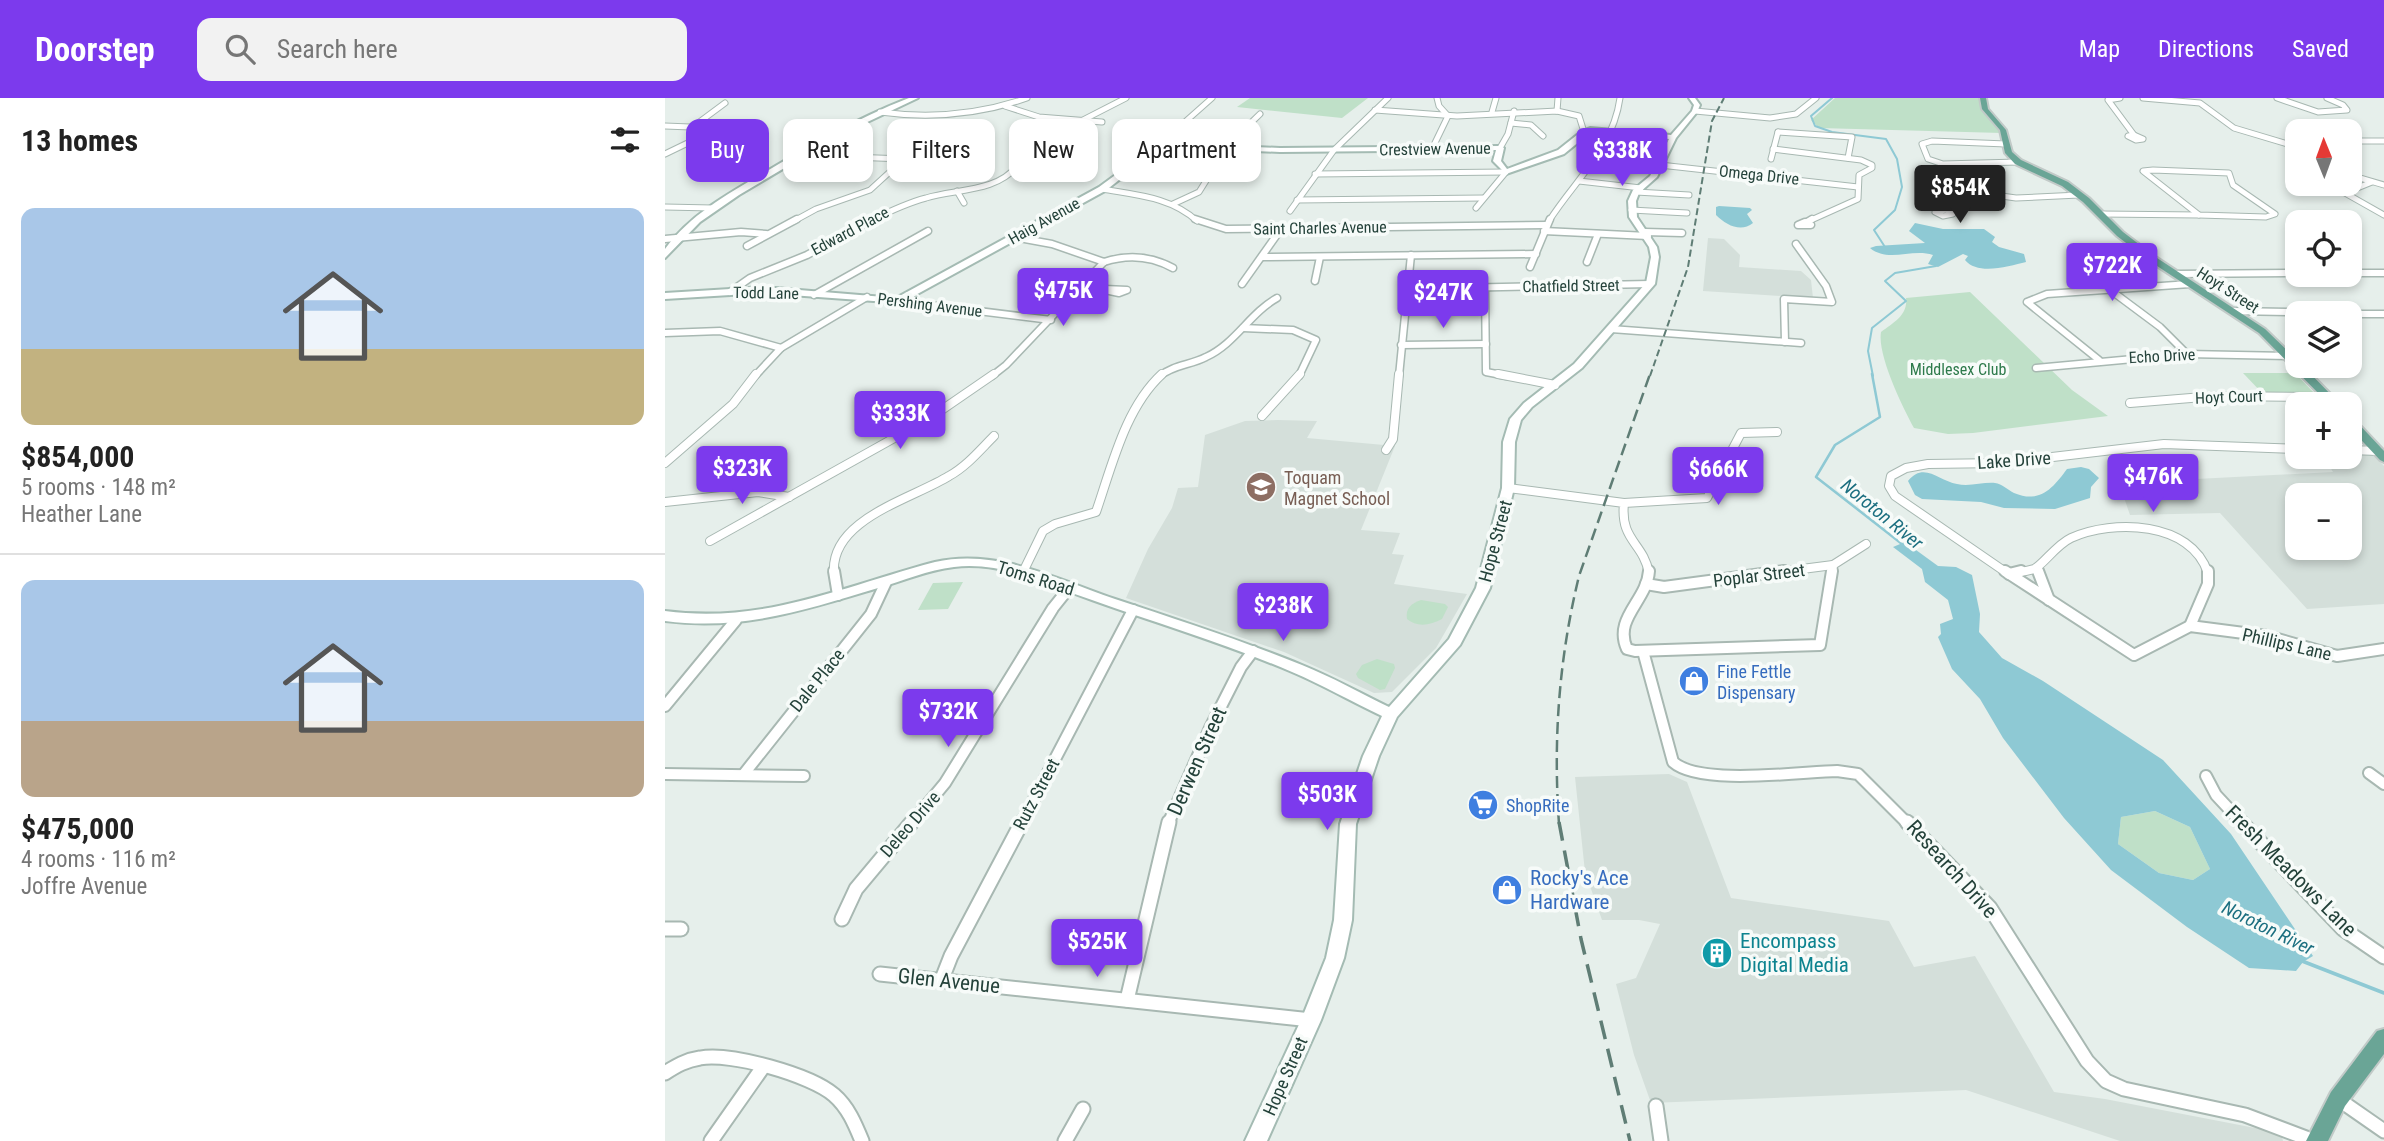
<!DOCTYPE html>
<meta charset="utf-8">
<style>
body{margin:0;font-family:"Roboto Condensed",sans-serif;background:#f2f2f2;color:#222;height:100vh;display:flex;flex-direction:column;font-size:26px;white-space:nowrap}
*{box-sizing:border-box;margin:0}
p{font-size:23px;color:#767676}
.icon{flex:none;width:38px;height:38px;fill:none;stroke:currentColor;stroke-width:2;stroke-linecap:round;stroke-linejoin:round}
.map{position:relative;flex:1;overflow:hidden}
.panel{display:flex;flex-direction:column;background:#fff;width:665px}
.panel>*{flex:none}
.top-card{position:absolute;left:21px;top:21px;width:665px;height:63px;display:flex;gap:14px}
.needle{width:46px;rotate:359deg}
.fabs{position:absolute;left:1620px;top:21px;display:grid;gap:14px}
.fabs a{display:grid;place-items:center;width:77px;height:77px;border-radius:14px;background:#fff;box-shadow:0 4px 10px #0003;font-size:35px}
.price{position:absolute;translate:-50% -60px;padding:0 16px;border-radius:7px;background:#7c3aed;color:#fff;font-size:23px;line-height:46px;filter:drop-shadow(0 2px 4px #0008)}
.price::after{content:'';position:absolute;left:50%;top:42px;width:21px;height:16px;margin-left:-10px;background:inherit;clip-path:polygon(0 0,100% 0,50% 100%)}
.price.active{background:#222;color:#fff}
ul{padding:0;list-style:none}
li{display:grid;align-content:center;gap:14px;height:371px;padding:0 21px}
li+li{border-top:2px solid #e0e0e0}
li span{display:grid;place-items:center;height:217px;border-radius:14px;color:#555}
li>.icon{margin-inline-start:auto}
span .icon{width:126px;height:126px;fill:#fffc;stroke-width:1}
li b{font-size:30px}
h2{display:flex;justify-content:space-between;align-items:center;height:84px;padding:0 21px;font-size:30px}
.pill{padding:0 24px;border-radius:14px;background:#fff;box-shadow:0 4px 10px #0003;font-size:24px;line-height:63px}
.pill.active{background:#7c3aed;color:#fff}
header{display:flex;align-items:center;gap:42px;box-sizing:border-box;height:98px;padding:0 35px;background:#7c3aed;color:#fff}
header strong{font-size:33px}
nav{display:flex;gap:38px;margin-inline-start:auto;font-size:24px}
.search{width:490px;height:63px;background:#f2f2f2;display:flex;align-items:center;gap:18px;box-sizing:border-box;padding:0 24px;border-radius:14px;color:#767676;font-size:26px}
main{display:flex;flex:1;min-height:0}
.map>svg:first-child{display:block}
</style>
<header>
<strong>Doorstep</strong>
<div class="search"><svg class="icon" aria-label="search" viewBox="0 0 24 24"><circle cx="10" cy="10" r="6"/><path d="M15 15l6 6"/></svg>Search here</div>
<nav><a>Map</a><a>Directions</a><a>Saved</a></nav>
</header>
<main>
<section class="panel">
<h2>13 homes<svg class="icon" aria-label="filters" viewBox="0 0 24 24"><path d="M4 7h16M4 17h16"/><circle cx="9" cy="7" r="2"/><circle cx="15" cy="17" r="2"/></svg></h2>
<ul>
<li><span style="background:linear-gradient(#a9c7e8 65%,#c2b280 0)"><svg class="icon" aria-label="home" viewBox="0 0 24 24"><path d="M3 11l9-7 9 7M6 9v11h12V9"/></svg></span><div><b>$854,000</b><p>5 rooms · 148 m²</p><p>Heather Lane</p></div></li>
<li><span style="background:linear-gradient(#a9c7e8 65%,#b9a48a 0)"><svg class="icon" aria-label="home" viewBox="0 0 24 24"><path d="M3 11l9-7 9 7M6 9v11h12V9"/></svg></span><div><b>$475,000</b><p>4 rooms · 116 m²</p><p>Joffre Avenue</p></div></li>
</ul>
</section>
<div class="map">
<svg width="1719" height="1043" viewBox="0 0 1719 1043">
<rect width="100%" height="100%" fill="#e6efeb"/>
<g fill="#d4dfda" fill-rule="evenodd">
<path d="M1043 140 1059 141 1075 157 1074 169 1136 173 1146 182 1148 200 1038 193Z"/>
<path d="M613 322 652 323 642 340 730 348 696 432 735 435 727 456 739 457 729 486 802 496 771 550 727 594 709 595 619 554 461 500 483 451 507 410 513 390 533 389 540 337 580 323Z"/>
<path d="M1685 356H1708L1719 368V506L1642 511 1555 415 1465 417 1454 385 1668 374 1659 359H1685ZM1633 397H1685V450H1633Z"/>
<path d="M1004 676 1022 684 1066 800 1224 823 1249 869 1310 858 1389 994 1440 1001 1616 1035 1618 1043H1455L1301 992 986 1005 969 957 951 886 971 880 995 826 974 822H937L920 774 910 679Z"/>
</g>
<g fill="#bfe0c8">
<path d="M585 0H703L677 20 572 9Z"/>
<path d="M1170 0H1316V6L1337 35 1154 30 1146 22Z"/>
<path d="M1305 194 1407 292 1443 318 1308 335 1283 336 1249 330C1238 310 1212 257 1216 234 1229 224 1243 217 1241 200Z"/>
<path d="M1578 275H1630L1651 297 1598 296Z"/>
<path d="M298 484 283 511 253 512 268 485Z"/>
<path d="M756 502 780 506 783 509 777 521C766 527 752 530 742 521 740 510 747 505 756 502Z"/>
<path d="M712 561 729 566 730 570 720 591 715 592 693 580 691 576 697 567Z"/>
<path d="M1490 713 1525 729 1545 771 1528 782 1494 775 1453 746 1456 719Z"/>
</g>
<g fill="#8ec9d4" fill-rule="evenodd">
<path d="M1054 108 1085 110 1087 112 1082 116 1088 125C1076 135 1061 127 1051 117V109Z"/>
<path d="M1250 125 1278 131H1319L1330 139 1327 144 1334 149 1359 156 1361 164C1344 168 1313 178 1300 162L1303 158 1298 156 1273 169 1263 166 1268 157C1247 150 1223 165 1205 150L1211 148 1260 145 1244 133Z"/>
<path d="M1416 369 1424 371 1434 380 1426 389 1425 400 1390 411 1339 410 1316 404 1257 401 1250 397 1243 383C1259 363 1274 383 1292 386 1304 389 1318 384 1330 385 1337 386 1343 392 1349 395 1375 406 1388 390 1402 371Z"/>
<path d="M1240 444 1273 468 1291 469 1307 477 1315 516 1314 534 1337 560 1378 583 1498 662 1566 736 1648 858 1638 864 1631 873 1584 870 1522 829 1446 772 1399 720 1338 640 1315 601 1287 571 1273 539 1276 536 1275 526 1288 521 1283 502 1260 484 1257 471 1228 449ZM1490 713 1525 729 1545 771 1528 782 1494 775 1453 746 1456 719Z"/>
</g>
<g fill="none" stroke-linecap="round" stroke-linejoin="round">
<g stroke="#8ec9d4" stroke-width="2">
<path d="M1167 0 1146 18 1150 28 1167 34 1221 41 1232 61 1237 89 1230 112 1209 132 1220 149"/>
<path d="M1235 149 1252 147"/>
<path d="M1208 278 1203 253 1207 230 1241 203 1220 183 1230 175 1271 168"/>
</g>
<path stroke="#8ec9d4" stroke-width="2.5" d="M1207 276 1215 319 1170 347 1151 379 1237 446"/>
<path stroke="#8ec9d4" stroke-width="3.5" d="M1637 863 1719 895"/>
<g stroke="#a8b8b2" stroke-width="7">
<g id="street-far4">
<path d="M1455 0 1443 2 1469 37"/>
<path d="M1478 0 1535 5 1569 30 1633 49"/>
<path d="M1612 0 1653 14 1682 12 1678 7 1662 0"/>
<path d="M340 8 374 19 437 24"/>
<path d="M710 12 792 18 892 13 914 18 919 34"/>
<path d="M892 13 893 0"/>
<path d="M1030 13 1105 20 1131 16 1151 0"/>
<path d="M215 14C266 21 313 17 362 0"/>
<path d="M827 14 831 0"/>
<path d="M416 23 461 0"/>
<path d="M846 25 866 27 878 38"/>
<path d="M0 28 76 31"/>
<path d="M1113 34 1187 39 1183 60"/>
<path d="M1469 37 1478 41 1471 42 1463 38Z"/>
<path d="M1685 43H1719"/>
<path d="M1341 46 1267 43 1257 46 1263 61 1278 66 1353 64"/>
<path d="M494 47 547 0"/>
<path d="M835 50 843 36 849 13"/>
<path d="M767 51 783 18 774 8 772 0"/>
<path d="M1108 51 1196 62 1207 67V70L1194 77 1193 101 1144 123"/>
<path d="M0 56 31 41 29 28 60 5"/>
<path d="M133 57 239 61"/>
<path d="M1106 61 1113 34"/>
<path d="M995 67 1193 89"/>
<path d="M351 71 384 70"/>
<path d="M1488 72 1564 75 1568 87 1610 116 1601 119 1534 117 1478 73Z"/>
<path d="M64 75 102 76"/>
<path d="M650 76 841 74"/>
<path d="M1685 77 1719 87"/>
<path d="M914 83 976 90"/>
<path d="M1707 84 1680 95 1719 117"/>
<path d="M437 91C471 97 506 99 532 123"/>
<path d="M292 93 299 105"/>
<path d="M971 94 1024 97"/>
<path d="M632 102 818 100"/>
<path d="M508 106 534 94 564 46 595 16"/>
<path d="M0 109 47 110"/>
<path d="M811 110 841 74"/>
<path d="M966 112 1022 115"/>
<path d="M1275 112 1268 100 1274 95 1293 92 1351 100 1414 97"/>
<path d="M1281 112 1288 116 1278 118 1270 114Z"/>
<path d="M625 113 669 52 723 0"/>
<path d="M1436 116 1534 117"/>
<path d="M129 123 151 111 205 92 228 71"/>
<path d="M205 123C223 114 242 105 261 100 291 91 332 94 352 68L351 55 365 42 376 37 408 38"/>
<path d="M884 123C910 82 948 51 955 0"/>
</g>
</g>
<g stroke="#a8b8b2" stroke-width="9">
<g id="street-far3">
<path d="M530 121 561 131 882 127"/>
<path d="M1140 124 1146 127H1133Z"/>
<path d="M1142 124 1147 121"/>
<path d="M879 133 983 138"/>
<path d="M980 134 1017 135"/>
<path d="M348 139 387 146 439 164"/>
<path d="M0 141 76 134 101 136"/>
<path d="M82 148 132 121"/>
<path d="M597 159 871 156"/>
<path d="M439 164C463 156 486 158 508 170"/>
<path d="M922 164 933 136"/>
<path d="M865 169 885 121"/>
<path d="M1685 175H1719"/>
<path d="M1511 176 1633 175"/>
<path d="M650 183 655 159"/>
<path d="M577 186 616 131"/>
<path d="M820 189 821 274 842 278"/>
<path d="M416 190 462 192 454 195 440 192"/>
<path d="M742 191 985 186"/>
<path d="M1444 191 1495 229 1522 256"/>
<path d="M65 194 85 180 142 157 209 121"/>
<path d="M149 197 263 133"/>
<path d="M233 203 386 222"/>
<path d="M1567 213 1670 215"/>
<path d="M1685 216H1719"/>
<path d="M578 230 628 232 651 242 634 278"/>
<path d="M946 231 1136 245"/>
<path d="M0 235 55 233 116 250 90 278"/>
<path d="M1120 244 1119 201 1167 204 1161 188 1131 146"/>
<path d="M736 247 821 246"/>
<path d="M116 250 202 199"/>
<path d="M1434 262 1362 204 1382 196 1525 186"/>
<path d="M1371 270 1522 256 1623 258"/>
<path d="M327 278 341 267 439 164"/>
<path d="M495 278C508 267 526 267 541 259 570 246 585 215 612 200"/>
<path d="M734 278 746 157"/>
</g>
</g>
<g stroke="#a8b8b2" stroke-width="10">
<g id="street-far2">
<path d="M833 276 890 287"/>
<path d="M1465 305 1550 298 1663 299"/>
<path d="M597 318 635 276"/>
<path d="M721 352 728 341 734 276"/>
<path d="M1685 352 1713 353"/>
<path d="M0 365 68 306 91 276"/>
<path d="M843 390 959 405C955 443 978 444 984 475"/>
<path d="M0 404 93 394 124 399"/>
<path d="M959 405 1042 400 1076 335 1112 334"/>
<path d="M45 443 265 320 329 276"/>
<path d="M1372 470 1374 475"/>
<path d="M358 474 378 433 390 426 431 414C447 368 460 310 497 276"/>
<path d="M169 475C165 421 247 401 284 378 302 368 315 352 329 338"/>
<path d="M1106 475 1168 467 1201 446"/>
<path d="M1167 475 1168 467"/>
<path d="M1342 475 1230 398 1224 388 1226 378 1241 370 1263 366 1336 365 1499 346 1633 351"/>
<path d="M1348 475C1355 474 1363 473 1369 471 1378 467 1391 447 1406 440 1448 421 1526 423 1543 475"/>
</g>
</g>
<g stroke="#a8b8b2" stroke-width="14">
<g id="street-far1">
<path d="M169 473 173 497"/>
<path d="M984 473C982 503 948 520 962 551L970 553 1155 547 1167 473"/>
<path d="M1340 473 1469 557 1525 528 1602 538 1672 558 1719 551"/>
<path d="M1373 473 1384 502"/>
<path d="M1344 476 1356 473"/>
<path d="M981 486 999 489 1119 473"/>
<path d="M1525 528 1543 486V473"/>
<path d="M978 553 1008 664C1035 688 1134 674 1172 673L1193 676 1243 726"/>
<path d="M0 608 71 522"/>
<path d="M1704 675 1719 686"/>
<path d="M0 676 139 678"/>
<path d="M78 677 206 516 221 484"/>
<path d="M1541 678 1551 697 1578 726"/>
<path d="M246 726 280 685 388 510 404 490"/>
<path d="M356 726 468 512"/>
<path d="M503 726 545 630 576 569 588 553"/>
</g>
</g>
<g stroke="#a8b8b2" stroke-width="17">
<g id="street">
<path d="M1242 724 1325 810 1422 963 1441 983 1459 991 1580 1017 1649 1043"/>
<path d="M1576 724 1678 831 1719 859"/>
<path d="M177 821 191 791 247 724"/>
<path d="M0 831H16"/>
<path d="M215 876 646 922"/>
<path d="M277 881 286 858 357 724"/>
<path d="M462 902 504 724"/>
<path d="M0 975C11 968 21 962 35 960 65 954 146 977 169 997 183 1009 190 1026 197 1043"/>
<path d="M1673 1001 1719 1033"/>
<path d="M991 1008 996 1043"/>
<path d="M46 1043 98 969"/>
<path d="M400 1043 418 1011"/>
</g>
</g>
<g stroke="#a4bbb3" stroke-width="4">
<g id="secondary">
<path d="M244 0H253L175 37 74 97 35 124 0 160V151C25 117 61 97 97 76 144 48 192 20 244 0Z"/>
<path d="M1024 0H1030L1035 7 1032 14 1011 40 992 79 974 95 971 103 972 119 992 149 994 159 990 186 917 270 867 309 856 322 850 344 849 390 825 490 795 547 732 619 714 658 691 726 687 822 679 860 656 922 602 1043H580L637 920 661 860 669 822 675 726 698 658 717 618C687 604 658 587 627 574 562 546 494 526 427 502 383 487 337 463 289 469 263 472 238 483 213 490 140 512 77 533 0 523V513C99 526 176 489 270 464 332 450 392 481 450 501 513 522 576 542 637 567 667 579 695 595 724 609L784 541 811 490 837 390 838 344 845 321 859 305 909 266 981 185 986 159 984 149 964 119 963 103 968 92 985 78 1004 41 926 34 899 56 841 76 828 63 831 52 615 54 496 49 440 93 236 205 98 195 0 201V195L98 189 231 200 434 89 494 45 615 50 835 48 839 50 836 63 842 71 893 52 917 33 925 30 1006 37 1027 13 1029 7Z"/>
</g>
</g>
<g stroke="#c2cac8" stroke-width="4">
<g id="primary">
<path d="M1315 0H1321L1323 11 1341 32 1347 54 1356 62 1403 84 1424 100 1458 134 1492 160 1600 231 1633 263V268H1638L1675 306H1664L1594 235 1486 164 1452 138 1418 104 1397 88 1350 66 1340 55 1335 32 1317 11Z"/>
<path d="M1685 320 1689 321 1719 353V364L1715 362 1685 330Z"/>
<path d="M1719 931V956L1680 1008 1663 1043H1641L1666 994 1712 933Z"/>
</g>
</g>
<use href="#street-far4" stroke="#fff" stroke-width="5"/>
<use href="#street-far3" stroke="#fff" stroke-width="6"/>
<use href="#street-far2" stroke="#fff" stroke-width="8"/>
<use href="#street-far1" stroke="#fff" stroke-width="10"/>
<use href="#street" stroke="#fff" stroke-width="13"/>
<use href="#secondary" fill="#fff" fill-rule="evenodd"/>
<use href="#primary" fill="#6aa596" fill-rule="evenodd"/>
<path stroke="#5f7d75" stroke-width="2" stroke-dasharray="7 3.5" stroke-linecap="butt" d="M985 278 1023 169 1047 23 1059 0"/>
<path stroke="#5f7d75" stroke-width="2.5" stroke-dasharray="12 6" stroke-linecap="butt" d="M894 726C888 641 894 560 914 478L985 276"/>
<path stroke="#5f7d75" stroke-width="3.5" stroke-dasharray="19 10" stroke-linecap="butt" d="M894 724 916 841 965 1043"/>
</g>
<defs>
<g id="school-disc" transform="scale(1.575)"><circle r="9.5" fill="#8d6e63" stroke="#f7fbf9"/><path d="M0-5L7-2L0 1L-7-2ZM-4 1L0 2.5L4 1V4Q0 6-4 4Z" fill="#fff"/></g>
<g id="shop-disc" transform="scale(1.575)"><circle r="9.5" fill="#3f7fe0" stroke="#f7fbf9"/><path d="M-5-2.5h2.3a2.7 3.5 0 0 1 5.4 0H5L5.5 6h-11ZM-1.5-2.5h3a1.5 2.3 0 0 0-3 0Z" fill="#fff"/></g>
<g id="supermarket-disc" transform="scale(1.575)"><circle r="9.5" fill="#3f7fe0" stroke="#f7fbf9"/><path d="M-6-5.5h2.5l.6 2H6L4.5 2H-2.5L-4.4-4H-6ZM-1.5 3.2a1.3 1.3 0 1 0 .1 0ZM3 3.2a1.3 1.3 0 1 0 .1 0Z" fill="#fff"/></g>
<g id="building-disc" transform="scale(1.575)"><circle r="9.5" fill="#0f9aa8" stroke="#f7fbf9"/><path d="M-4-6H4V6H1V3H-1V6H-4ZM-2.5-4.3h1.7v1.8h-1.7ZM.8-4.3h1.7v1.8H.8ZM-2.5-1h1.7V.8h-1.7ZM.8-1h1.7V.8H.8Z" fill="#fff"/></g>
</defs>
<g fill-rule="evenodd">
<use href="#school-disc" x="596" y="389"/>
<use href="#shop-disc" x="1029" y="583"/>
<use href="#supermarket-disc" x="818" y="707"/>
<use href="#shop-disc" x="842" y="792"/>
<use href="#building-disc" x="1052" y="855"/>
</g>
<g text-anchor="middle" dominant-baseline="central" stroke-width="7" stroke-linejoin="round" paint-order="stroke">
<g font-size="16" fill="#24423a" stroke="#f7fbf9">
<text transform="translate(770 51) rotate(-1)">Crestview Avenue</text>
<text transform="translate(1094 77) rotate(6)">Omega Drive</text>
<text transform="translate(379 123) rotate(-29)">Haig Avenue</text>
<text transform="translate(655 130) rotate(-1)">Saint Charles Avenue</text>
<text transform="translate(185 133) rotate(-28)">Edward Place</text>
<text transform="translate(906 188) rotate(-1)">Chatfield Street</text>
<text transform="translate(1563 192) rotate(33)">Hoyt Street</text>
<text transform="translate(101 195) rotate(1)">Todd Lane</text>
<text transform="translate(265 207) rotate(7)">Pershing Avenue</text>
<text transform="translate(1497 258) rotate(-3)">Echo Drive</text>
<text transform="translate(1564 299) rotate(-2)">Hoyt Court</text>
</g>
<g font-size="16" fill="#2d7a4b" stroke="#f7fbf9">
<text x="1293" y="271">Middlesex Club</text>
</g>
<g font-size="18" fill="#24423a" stroke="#f7fbf9">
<text transform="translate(1349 362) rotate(-4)">Lake Drive</text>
<text transform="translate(830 443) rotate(-75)">Hope Street</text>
<text transform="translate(1094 477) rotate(-7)">Poplar Street</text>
<text transform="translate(371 480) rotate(17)">Toms Road</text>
<text transform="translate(1622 546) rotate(13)">Phillips Lane</text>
<text transform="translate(152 582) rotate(-51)">Dale Place</text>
<text transform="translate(371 696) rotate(-62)">Rutz Street</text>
<text transform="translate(245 726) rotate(-49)">Deleo Drive</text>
<text transform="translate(620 978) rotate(-66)">Hope Street</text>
</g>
<g font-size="18" fill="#785e54" stroke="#f7fbf9" text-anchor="start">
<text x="619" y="379">Toquam<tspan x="619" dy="21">Magnet School</tspan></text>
</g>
<g font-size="18" fill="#366cbe" stroke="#f7fbf9" text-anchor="start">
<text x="1052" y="573">Fine Fettle<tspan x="1052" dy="21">Dispensary</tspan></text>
<text x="841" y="707">ShopRite</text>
</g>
<g font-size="19" font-style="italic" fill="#1c6f80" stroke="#f7fbf9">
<text transform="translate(1217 416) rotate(39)">Noroton River</text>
<text transform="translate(1603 830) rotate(26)">Noroton River</text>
</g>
<g font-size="21" fill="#24423a" stroke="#f7fbf9">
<text transform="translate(532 663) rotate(-66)">Derwen Street</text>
<text transform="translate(1287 771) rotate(48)">Research Drive</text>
<text transform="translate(1626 773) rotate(45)">Fresh Meadows Lane</text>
<text transform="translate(284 883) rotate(6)">Glen Avenue</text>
</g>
<g font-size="21" fill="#366cbe" stroke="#f7fbf9" text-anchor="start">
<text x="865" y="780">Rocky's Ace<tspan x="865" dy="24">Hardware</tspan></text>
</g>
<g font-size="21" fill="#0d838f" stroke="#f7fbf9" text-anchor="start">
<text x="1075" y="843">Encompass<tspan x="1075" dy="24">Digital Media</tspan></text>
</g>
</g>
</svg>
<div class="fabs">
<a><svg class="needle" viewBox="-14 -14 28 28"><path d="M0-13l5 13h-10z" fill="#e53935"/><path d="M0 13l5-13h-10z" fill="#767676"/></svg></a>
<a><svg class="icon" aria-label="locate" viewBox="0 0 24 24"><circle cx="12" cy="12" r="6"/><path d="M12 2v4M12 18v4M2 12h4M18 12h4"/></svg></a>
<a><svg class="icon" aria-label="layers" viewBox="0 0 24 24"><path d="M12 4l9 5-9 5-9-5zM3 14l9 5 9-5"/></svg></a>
<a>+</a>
<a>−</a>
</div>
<b class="price" style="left:957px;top:90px">$338K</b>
<b class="price active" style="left:1295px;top:127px">$854K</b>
<b class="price" style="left:1447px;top:205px">$722K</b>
<b class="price" style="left:398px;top:230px">$475K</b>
<b class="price" style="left:778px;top:232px">$247K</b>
<b class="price" style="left:235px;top:353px">$333K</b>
<b class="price" style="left:77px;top:408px">$323K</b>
<b class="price" style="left:1053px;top:409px">$666K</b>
<b class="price" style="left:1488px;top:416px">$476K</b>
<b class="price" style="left:618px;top:545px">$238K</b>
<b class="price" style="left:283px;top:651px">$732K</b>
<b class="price" style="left:662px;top:734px">$503K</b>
<b class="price" style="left:432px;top:881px">$525K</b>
<div class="top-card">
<a class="pill active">Buy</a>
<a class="pill">Rent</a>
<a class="pill">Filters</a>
<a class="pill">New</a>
<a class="pill">Apartment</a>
</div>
</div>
</main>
